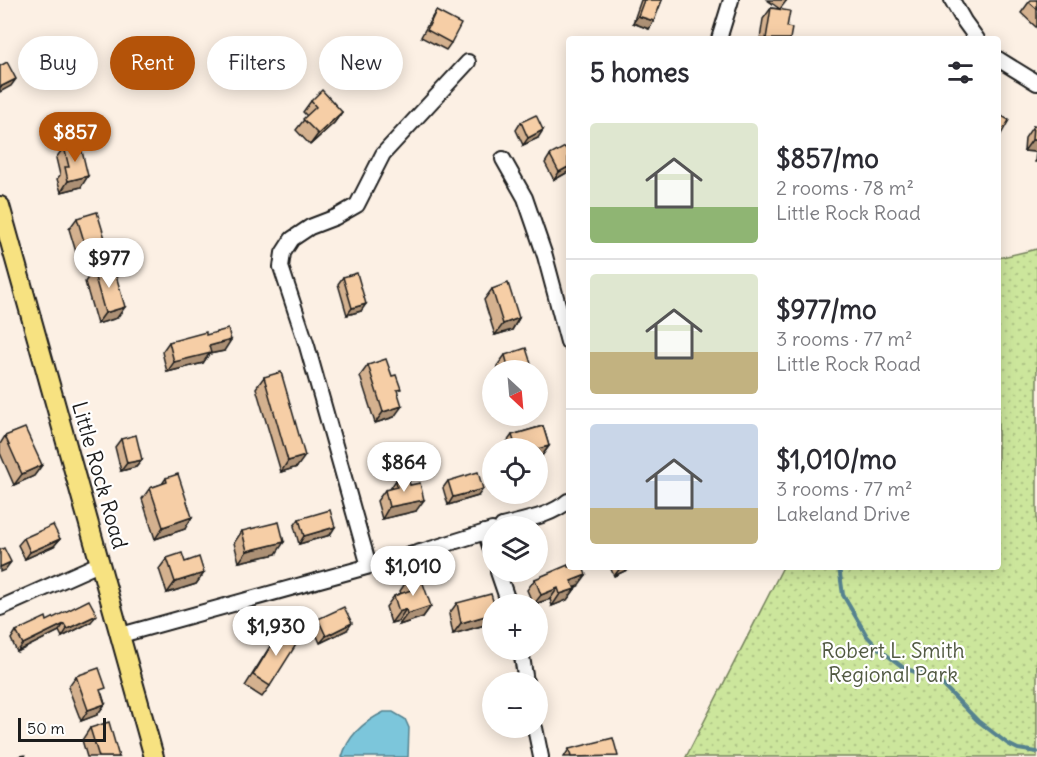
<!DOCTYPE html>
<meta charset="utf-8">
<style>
body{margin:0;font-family:Delius,sans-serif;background:#f2f2f3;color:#2b2b33;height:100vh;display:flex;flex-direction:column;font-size:22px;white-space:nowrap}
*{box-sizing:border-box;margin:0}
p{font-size:20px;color:#7c7c81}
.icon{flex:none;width:33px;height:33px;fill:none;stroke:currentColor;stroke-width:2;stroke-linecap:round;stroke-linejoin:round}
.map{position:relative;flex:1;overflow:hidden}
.side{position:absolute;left:566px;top:36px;width:435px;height:534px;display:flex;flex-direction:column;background:#fff;border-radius:6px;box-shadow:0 3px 15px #0003}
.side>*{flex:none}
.top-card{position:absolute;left:18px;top:36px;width:458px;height:54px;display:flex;gap:12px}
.needle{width:39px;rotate:154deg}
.controls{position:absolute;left:482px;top:360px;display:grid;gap:12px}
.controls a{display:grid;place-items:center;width:66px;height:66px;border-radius:50%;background:#fff;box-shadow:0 3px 15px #0003;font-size:30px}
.scale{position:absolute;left:18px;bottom:15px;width:88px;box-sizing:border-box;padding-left:6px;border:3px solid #1c1c1c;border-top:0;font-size:16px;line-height:21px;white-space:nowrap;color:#1c1c1c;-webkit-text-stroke:4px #fff;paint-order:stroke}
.price{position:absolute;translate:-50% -51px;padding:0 14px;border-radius:21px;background:#fff;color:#222;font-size:20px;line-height:39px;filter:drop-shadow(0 2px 3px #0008)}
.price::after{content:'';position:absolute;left:50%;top:36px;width:18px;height:14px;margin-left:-9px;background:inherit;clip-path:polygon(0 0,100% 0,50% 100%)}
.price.active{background:#b45309;color:#fff}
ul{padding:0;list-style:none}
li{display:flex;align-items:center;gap:18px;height:150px;padding:0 24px}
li+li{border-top:2px solid #e1e1e2}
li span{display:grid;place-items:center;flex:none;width:168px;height:120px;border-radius:6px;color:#555}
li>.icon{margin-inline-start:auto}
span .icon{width:72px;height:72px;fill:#fffc;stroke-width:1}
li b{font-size:26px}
h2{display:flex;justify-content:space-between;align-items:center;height:72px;padding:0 24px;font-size:26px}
.chip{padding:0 21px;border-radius:27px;background:#fff;box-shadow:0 3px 15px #0003;font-size:21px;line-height:54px}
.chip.active{background:#b45309;color:#fff}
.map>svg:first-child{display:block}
</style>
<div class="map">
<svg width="1037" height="757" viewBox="0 0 1037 757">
<defs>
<pattern id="park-dots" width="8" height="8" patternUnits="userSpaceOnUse" patternTransform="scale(1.5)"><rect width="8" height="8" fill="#cce69c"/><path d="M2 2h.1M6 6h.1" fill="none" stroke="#afc586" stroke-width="1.8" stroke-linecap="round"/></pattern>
</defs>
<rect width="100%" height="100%" fill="#fcf0e4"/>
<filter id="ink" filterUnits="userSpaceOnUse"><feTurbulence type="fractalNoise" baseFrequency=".0167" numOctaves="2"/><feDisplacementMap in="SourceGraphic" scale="12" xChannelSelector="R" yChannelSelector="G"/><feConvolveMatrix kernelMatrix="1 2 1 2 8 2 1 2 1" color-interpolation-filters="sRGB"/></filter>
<g filter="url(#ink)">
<path fill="url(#park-dots)" stroke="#74815c" stroke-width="1.5" d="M1037 249V757H686L783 567H998V258Z"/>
<path fill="#7bc6db" stroke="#55828f" stroke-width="1.5" d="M384 712H393L405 719 409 728 408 757H342C348 736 365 721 384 712Z"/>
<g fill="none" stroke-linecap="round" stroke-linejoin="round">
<path stroke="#55828f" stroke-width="4" d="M839 567 843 595 867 636 879 649 904 668 918 673 921 672 940 682 978 721 1008 744 1018 749 1037 752"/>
<g stroke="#1c1c1c" stroke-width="18">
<g id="minor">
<path d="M952 0 964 21 977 39"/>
<path d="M719 39 731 0"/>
<path d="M998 59 1037 83"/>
<path d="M503 159 525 198 545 256 568 342"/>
<path d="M502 526C524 520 551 516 568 501"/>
<path d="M485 532 492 552"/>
<path d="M369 566 307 346 281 267 283 253 292 239 310 227 336 217 357 205 383 154 468 62"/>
<path d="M498 572 509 604"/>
<path d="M0 608 101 563"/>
<path d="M121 635 424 551 492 530"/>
<path d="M521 650 526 682"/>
<path d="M535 728 541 757"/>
</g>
</g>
<g stroke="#1c1c1c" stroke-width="22">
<path id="major" d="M0 206 154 757"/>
</g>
<use href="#minor" stroke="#fff" stroke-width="14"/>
<use href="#major" stroke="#f7e281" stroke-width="18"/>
</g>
<g fill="#d4b18f" stroke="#1c1c1c" stroke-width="1.5">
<path d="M641 0H662L649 29 633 23Z"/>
<path d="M767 0H787L780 9 790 39H760L763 19 771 8 780 9Z"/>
<path d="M1037 0V28L1021 13 1029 2Z"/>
<path d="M436 11 451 43 446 50 421 37 431 19Z"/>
<path d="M311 101 342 112 334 123 310 145 296 130 307 116 303 112Z"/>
<path d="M521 122 538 138 523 145 516 130Z"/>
<path d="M1033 126 1037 127V162H1035L1036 152 1024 151 1025 138Z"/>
<path d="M64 147 81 187 61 192 57 179 60 175 56 158Z"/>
<path d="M550 155 568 172 554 180 545 163Z"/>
<path d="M77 218 99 256 79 262 69 229Z"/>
<path d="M93 270 117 318 97 324 85 282Z"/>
<path d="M343 277 361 311 347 315 338 284Z"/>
<path d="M492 289 519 318 512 330 495 335 484 300Z"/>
<path d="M206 335 224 351 209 354 203 363 167 372 162 352 169 342Z"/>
<path d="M505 355 533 370H498L497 366Z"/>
<path d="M368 365 394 417 375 423 360 376Z"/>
<path d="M264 377 297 467 281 472 256 388Z"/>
<path d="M543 426 549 446 541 457 537 458V448H505L504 446 512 435Z"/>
<path d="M5 436 42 465 34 476 14 485 0 453V444Z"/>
<path d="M121 439 142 460 136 467 121 471 115 447Z"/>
<path d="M166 478 185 529 155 539 142 499 150 488 162 484Z"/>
<path d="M396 480 416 511 382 519 377 501 385 490 390 489Z"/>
<path d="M448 481 478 496 448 505 443 488Z"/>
<path d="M299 519 330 535 299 544 294 526Z"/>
<path d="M242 531 276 554 239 562 234 543Z"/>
<path d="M24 538 60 539 54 546 25 559 18 545Z"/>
<path d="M167 558 185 562 204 573 196 584 167 593 159 569Z"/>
<path d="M610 567H633L614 576Z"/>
<path d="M408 579 431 606 423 617 399 625 398 621 391 623 386 607 394 596 401 593 400 591Z"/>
<path d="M535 579 578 586 574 588 575 589 567 600 552 606 550 599 536 604H533L527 590Z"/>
<path d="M457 603 492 614V619L488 624 453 634 449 614Z"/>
<path d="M318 619 347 630 320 643 313 627Z"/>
<path d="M47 621 91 622 62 637 59 631 17 652 11 639 16 631Z"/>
<path d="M281 629 270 686 262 697 245 686Z"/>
<path d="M76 676 102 694 105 704 97 715 81 721 68 687Z"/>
<path d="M90 728 119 757H87L82 740Z"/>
<path d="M569 749 618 756 564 757Z"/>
</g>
<g fill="#ac9074" stroke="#1c1c1c" stroke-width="1.5">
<path d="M638 16 654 21 649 29 633 23Z"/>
<path d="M16 79 11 86 0 92V87Z"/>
<path d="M342 112 334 123 310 145 318 134Z"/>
<path d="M543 130 538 138 523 145 528 138Z"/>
<path d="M1032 140H1037V150L1036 152 1024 151Z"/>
<path d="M568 167V172L554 180 559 172Z"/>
<path d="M88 176 81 187 61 192 68 181Z"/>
<path d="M107 245 99 256 79 262 87 251Z"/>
<path d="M366 304 361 311 347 315 352 308Z"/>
<path d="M125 307 117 318 97 324 105 313Z"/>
<path d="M519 318 512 330 495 335 503 324Z"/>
<path d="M231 340 224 351 209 354 203 363 167 372 174 362 209 346Z"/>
<path d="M402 406 394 417 375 423 383 412Z"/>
<path d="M549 446 541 457 537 458V449Z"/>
<path d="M305 456 297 467 281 472 288 461Z"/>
<path d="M142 460 136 467 121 471 127 463Z"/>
<path d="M42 465 34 476 14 485 22 474Z"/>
<path d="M483 489 478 496 448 505 453 497Z"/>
<path d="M424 500 416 511 382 519 389 507Z"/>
<path d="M192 517 185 529 155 539 163 527Z"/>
<path d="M335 527 330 535 299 544 304 536Z"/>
<path d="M60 539 54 546 25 559 30 552Z"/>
<path d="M284 542 276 554 239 562 247 551Z"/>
<path d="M11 562 5 570 0 572V567Z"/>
<path d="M621 567H633L614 576Z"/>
<path d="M204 573 196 584 167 593 175 582Z"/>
<path d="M586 575 578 586 564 592 571 581Z"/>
<path d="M558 588 550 599 534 604 541 595Z"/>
<path d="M575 589 567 600 552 606 560 594Z"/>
<path d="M431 606 423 617 399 625 407 614Z"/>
<path d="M406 609 398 621 391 623 399 612Z"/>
<path d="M492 614V619L488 624 453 634 461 623Z"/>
<path d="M97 615 91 622 62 637 67 629Z"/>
<path d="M352 623 347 630 320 643 326 636Z"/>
<path d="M64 624 59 631 17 652 23 644Z"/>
<path d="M105 704 97 715 81 721 88 710Z"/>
</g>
<g fill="#f6cea6" stroke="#1c1c1c" stroke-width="1.5">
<path d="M644 0H662L654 21 638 16Z"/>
<path d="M1031 0H1037V9L1029 2Z"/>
<path d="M771 8 790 11 787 27 792 28 790 39H766Z"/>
<path d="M436 11 461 24 451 43 427 30Z"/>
<path d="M7 62 16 79 0 87V66Z"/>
<path d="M322 90 342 112 318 134 303 119 316 107 311 101Z"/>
<path d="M998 114 1009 120 1000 136 998 135Z"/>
<path d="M536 115 543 130 528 138 521 122Z"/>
<path d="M1033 126 1037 127V140H1032Z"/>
<path d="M80 143 88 176 68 181 65 167H69L64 147Z"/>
<path d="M565 147 568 153V167L559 172 550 155Z"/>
<path d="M97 212 107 245 87 251 77 218Z"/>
<path d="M113 265 125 307 105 313 93 270Z"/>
<path d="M357 273 366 304 352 308 343 277Z"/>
<path d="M508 283 519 318 503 324 492 289Z"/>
<path d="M228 329 231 340 209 346 211 353 174 362 169 342 206 332V335Z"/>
<path d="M526 348 533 370H509L505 355Z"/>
<path d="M386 359 392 376 396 375 401 389 397 390 402 406 383 412 368 365Z"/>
<path d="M281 372 305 456 288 461 264 377Z"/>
<path d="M537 383 541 396 537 397Z"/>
<path d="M543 426 549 446 537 449V448H516L512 435Z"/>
<path d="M25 428 42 465 22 474 5 436Z"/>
<path d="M136 435 142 460 127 463 121 439Z"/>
<path d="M478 472 483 489 453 497 448 481Z"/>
<path d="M178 474 192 517 163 527 150 488 167 482 166 478Z"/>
<path d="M408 477 410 485 420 483 424 500 389 507 385 490 397 487 396 480Z"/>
<path d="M330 510 335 527 304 536 299 519Z"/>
<path d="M279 522 284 542 247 551 242 531Z"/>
<path d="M53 525 60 539 30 552 24 538Z"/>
<path d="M4 548 11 562 0 567V550Z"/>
<path d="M182 553 185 562 199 557 204 573 175 582 167 558Z"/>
<path d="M568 565V567H583L586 575 571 581 575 589 560 594 558 588 541 595 535 579Z"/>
<path d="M420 575 431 606 407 614 406 609 399 612 394 596 411 590 408 579Z"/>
<path d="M491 594 494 604H492V614L461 623 457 603Z"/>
<path d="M89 600 97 615 67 629 64 624 23 644 16 631 46 617 47 621Z"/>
<path d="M344 607 352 623 326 636 318 619Z"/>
<path d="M281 629 299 640 270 686 253 675Z"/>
<path d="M99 668 106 688 100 690 105 704 88 710 76 676Z"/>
<path d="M109 722 119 757H99L90 728Z"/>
<path d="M613 738 618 756 571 757 569 749Z"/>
<path d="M25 755 26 757H16Z"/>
</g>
</g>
<g text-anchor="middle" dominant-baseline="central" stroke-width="4.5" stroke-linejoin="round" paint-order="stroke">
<g font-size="21" fill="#1c1c1c" stroke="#fff">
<text transform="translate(100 475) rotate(74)">Little Rock Road</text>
</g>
<g font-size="21" fill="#515942" stroke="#fff">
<text x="893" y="650">Robert L. Smith<tspan x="893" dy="24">Regional Park</tspan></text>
</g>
</g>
</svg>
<div class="controls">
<a><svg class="needle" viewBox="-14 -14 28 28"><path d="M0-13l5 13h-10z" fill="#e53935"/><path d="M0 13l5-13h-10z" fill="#7c7c81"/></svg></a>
<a><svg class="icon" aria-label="locate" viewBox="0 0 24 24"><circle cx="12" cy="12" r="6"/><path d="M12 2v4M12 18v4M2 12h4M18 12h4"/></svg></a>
<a><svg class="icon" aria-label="layers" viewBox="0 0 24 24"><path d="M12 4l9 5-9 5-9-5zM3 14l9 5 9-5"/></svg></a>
<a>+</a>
<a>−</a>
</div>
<div class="scale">50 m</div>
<b class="price active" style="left:75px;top:163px">$857</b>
<b class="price" style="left:109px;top:289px">$977</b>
<b class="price" style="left:404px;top:493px">$864</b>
<b class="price" style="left:413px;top:597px">$1,010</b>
<b class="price" style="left:276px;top:657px">$1,930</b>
<div class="top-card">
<a class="chip">Buy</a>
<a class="chip active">Rent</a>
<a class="chip">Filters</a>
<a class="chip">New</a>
</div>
<section class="side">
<h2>5 homes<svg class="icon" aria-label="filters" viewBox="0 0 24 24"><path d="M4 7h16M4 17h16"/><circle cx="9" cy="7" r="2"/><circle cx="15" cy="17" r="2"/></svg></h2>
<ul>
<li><span style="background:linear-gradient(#dfe7d0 70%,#8fb573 0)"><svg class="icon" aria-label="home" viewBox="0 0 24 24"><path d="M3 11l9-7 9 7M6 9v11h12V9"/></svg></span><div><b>$857/mo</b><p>2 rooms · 78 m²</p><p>Little Rock Road</p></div></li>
<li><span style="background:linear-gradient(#dfe7d0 65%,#c2b280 0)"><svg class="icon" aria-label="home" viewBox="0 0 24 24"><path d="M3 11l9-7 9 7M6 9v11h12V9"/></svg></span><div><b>$977/mo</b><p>3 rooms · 77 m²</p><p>Little Rock Road</p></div></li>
<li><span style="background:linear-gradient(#c9d6e8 70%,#c2b280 0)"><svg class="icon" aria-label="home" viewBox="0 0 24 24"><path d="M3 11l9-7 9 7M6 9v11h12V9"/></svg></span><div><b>$1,010/mo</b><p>3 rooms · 77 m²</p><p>Lakeland Drive</p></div></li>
</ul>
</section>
</div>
